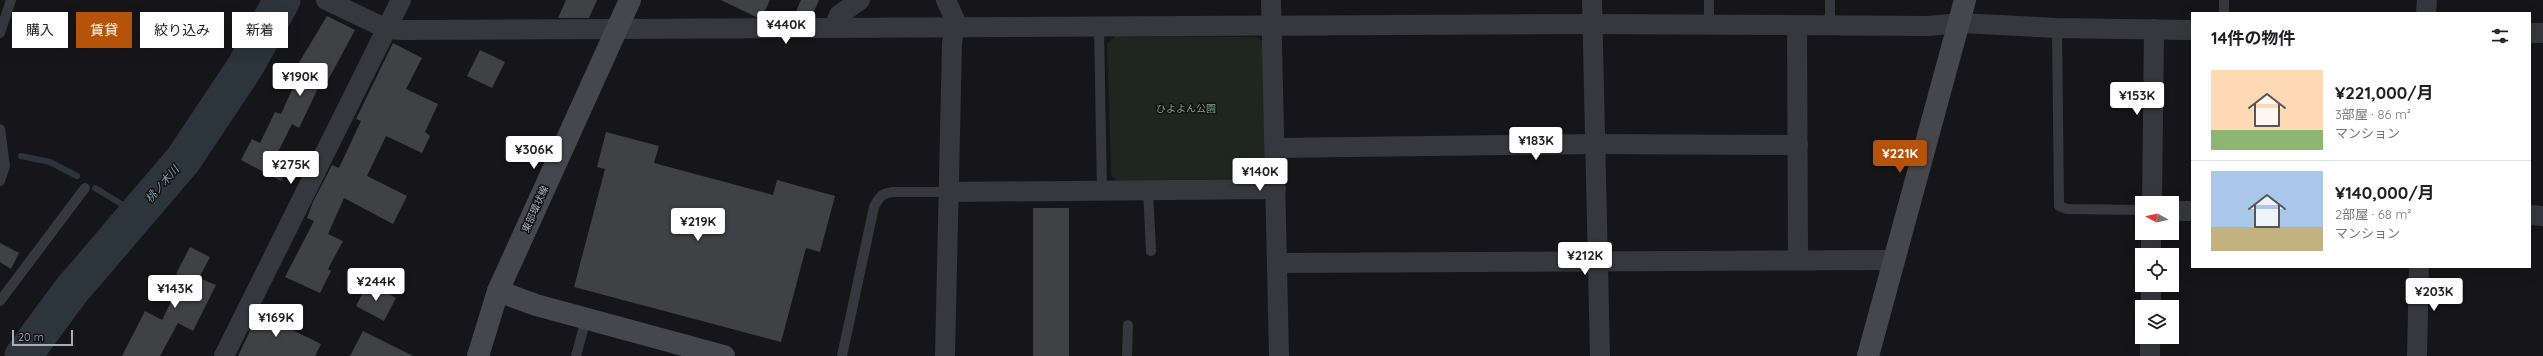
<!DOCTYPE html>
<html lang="ja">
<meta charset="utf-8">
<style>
body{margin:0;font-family:Quicksand,"Noto Sans JP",sans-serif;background:#f2f2f2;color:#202124;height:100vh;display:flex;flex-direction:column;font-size:15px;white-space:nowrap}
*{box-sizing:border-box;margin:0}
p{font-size:13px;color:#757577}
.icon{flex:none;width:22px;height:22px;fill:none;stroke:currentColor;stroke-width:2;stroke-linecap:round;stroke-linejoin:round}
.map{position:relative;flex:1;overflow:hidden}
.sheet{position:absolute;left:2191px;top:12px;width:340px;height:256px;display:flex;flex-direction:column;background:#fff;border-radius:0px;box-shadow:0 4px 16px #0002}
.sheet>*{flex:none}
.top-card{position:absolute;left:12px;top:12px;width:380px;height:36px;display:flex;gap:8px}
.needle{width:26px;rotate:278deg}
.tools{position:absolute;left:2135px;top:196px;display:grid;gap:8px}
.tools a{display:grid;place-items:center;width:44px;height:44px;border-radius:0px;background:#fff;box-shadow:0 4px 16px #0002;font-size:20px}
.scale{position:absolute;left:12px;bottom:10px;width:61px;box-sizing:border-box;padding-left:4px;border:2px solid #a8adb8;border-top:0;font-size:11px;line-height:14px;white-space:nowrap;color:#a8adb8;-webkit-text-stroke:3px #111113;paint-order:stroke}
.price{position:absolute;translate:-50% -34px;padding:0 9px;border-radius:4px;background:#fff;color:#222;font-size:13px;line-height:26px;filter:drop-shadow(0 1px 2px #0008)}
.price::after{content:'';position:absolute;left:50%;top:24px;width:12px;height:9px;margin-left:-6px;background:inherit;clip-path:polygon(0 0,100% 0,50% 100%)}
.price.current{background:#b45309;color:#fff}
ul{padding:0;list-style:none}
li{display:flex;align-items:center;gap:12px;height:100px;padding:0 20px}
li+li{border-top:1px solid #e0e0e0}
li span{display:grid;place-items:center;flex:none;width:112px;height:80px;border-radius:0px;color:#555}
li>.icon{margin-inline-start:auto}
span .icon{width:48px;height:48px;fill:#fffc;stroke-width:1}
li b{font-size:17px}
h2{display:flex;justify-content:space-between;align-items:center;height:48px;padding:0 20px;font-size:17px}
.tag{padding:0 14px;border-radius:0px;background:#fff;box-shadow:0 4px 16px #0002;font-size:14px;line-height:36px}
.tag.current{background:#b45309;color:#fff}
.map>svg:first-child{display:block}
</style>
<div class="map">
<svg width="2543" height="356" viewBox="0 0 2543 356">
<rect width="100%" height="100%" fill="#161618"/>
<path fill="#1e261f" d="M1115 36 1256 37 1263 42 1265 172 1259 178 1117 181 1111 175 1107 44Z"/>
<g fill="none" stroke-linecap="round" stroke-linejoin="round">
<g stroke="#2c353c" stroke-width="6">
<path d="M21 156 50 162 77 176"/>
<path d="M95 188 136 213"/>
</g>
<path stroke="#2c353c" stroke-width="37" d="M23 356 71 291 183 160 245 67 282 0"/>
</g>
<g fill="#404145">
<path d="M566 0H597L589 18H558Z"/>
<path d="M721 0H770L762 17H756Z"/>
<path d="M801 0H819L812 16H794Z"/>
<path d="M327 16 355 30 327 82 322 80 299 128 292 124 278 152 292 160 281 181 241 160 252 139 260 143 275 112 281 114 302 68 297 66Z"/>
<path d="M393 43 422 58 406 89 438 104 425 132 430 136 422 153 386 136 367 176 407 196 393 224 344 198 328 234 343 241 328 269 331 271 320 293 285 277 314 221 307 218 313 202 332 165 339 168 361 121 356 119Z"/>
<path d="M480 50 505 62 492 88 467 76Z"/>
<path d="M606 132 659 146 654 163 773 195 777 180 835 196 820 252 806 248 781 342 574 287 605 169 597 167Z"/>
<rect x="1033" y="208" width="36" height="148"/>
<path d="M0 243 19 253 11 269 0 262Z"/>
<path d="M190 247 210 257 199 278 216 285 193 331 178 323 160 356H122L145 311 162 320 183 277 176 274Z"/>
<path d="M368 282 396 298 384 321 356 306Z"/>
<path d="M263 304 282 314 278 323 321 344 315 356H238Z"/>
<path d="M363 331 413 356H350Z"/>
</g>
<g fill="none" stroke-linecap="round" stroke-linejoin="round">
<g stroke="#37383d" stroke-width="10">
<path d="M2224 13V0"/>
<path d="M1709 25V0"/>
<path d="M1830 26V0"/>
<path d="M1099 27 1102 191"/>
<path d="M2057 28 2059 206 2067 209 2142 210"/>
<path d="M0 33 11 0"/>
<path d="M0 129 5 166 0 181"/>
<path d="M1148 190 1151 251"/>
<path d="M0 301 85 188"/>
<path d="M576 356 586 319"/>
<path d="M842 356 874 207C879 197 882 193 893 192H950"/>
<path d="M1127 356 1128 325"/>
</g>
<g stroke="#37383d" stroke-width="20">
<path d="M326 0 387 29 404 30 1592 24 1929 26 1960 23 2057 28 2192 30"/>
<path d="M1271 0 1279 356"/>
<path d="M1592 0 1600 356"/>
<path d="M2426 13 2427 0"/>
<path d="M1797 26 1798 259"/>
<path d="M834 28 839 15 860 0"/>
<path d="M2530 33H2543"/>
<path d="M1275 148 1595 144 1798 145"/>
<path d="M950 192 1276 189"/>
<path d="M2152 203 2154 29"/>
<path d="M2172 211H2192"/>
<path d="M2530 215 2543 216"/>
<path d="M2151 255V233"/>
<path d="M1277 263 1894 260"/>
<path d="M2151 307V285"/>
<path d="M224 356 401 0"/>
<path d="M945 356 952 44 955 20 946 0"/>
<path d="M2150 356V337"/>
<path d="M2417 356 2419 267"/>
</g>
<g stroke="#45474d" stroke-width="22">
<path d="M498 291 536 305 724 356"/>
<path d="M478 356 498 291 630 0"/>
<path d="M1868 356 1965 0"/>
</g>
</g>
<g text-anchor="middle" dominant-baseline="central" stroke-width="3" stroke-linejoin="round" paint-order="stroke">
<g font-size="10" fill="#7fa381" stroke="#111113">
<text x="1186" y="108">ひよよん公園</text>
</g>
<g font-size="10" fill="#a8adb8" stroke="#111113">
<text transform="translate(535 209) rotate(-66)">東部環状線</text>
</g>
<g font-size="11" font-style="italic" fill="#7f9bb3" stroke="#111113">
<text transform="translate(162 184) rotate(-49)">桃ノ木川</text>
</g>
</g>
</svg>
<div class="tools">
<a><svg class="needle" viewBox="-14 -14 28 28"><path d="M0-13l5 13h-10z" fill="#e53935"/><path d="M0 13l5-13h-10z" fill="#757577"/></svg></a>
<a><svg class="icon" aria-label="locate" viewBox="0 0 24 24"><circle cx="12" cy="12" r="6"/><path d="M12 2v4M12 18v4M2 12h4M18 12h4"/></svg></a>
<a><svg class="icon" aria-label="layers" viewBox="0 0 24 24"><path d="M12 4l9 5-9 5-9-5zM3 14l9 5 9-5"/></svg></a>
</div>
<div class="scale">20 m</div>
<b class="price" style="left:786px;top:45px">¥440K</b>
<b class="price" style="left:300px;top:97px">¥190K</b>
<b class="price" style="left:2137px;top:116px">¥153K</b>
<b class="price" style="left:1536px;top:161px">¥183K</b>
<b class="price" style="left:534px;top:170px">¥306K</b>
<b class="price current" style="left:1900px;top:174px">¥221K</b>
<b class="price" style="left:291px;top:185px">¥275K</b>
<b class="price" style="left:1260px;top:192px">¥140K</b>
<b class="price" style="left:698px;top:242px">¥219K</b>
<b class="price" style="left:1585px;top:276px">¥212K</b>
<b class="price" style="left:376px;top:302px">¥244K</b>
<b class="price" style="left:175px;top:309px">¥143K</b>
<b class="price" style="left:2434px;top:312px">¥203K</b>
<b class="price" style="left:276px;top:338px">¥169K</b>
<div class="top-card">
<a class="tag">購入</a>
<a class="tag current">賃貸</a>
<a class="tag">絞り込み</a>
<a class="tag">新着</a>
</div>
<section class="sheet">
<h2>14件の物件<svg class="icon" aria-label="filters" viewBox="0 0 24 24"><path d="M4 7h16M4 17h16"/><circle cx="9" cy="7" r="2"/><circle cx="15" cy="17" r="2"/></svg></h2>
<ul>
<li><span style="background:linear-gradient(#ffd9b3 75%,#8fb573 0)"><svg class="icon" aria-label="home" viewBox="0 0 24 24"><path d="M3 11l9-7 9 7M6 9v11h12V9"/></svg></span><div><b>¥221,000/月</b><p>3部屋 · 86 m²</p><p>マンション</p></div></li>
<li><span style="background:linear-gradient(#a9c7e8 70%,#c2b280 0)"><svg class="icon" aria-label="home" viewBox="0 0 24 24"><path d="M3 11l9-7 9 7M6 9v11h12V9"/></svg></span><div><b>¥140,000/月</b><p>2部屋 · 68 m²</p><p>マンション</p></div></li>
</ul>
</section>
</div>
